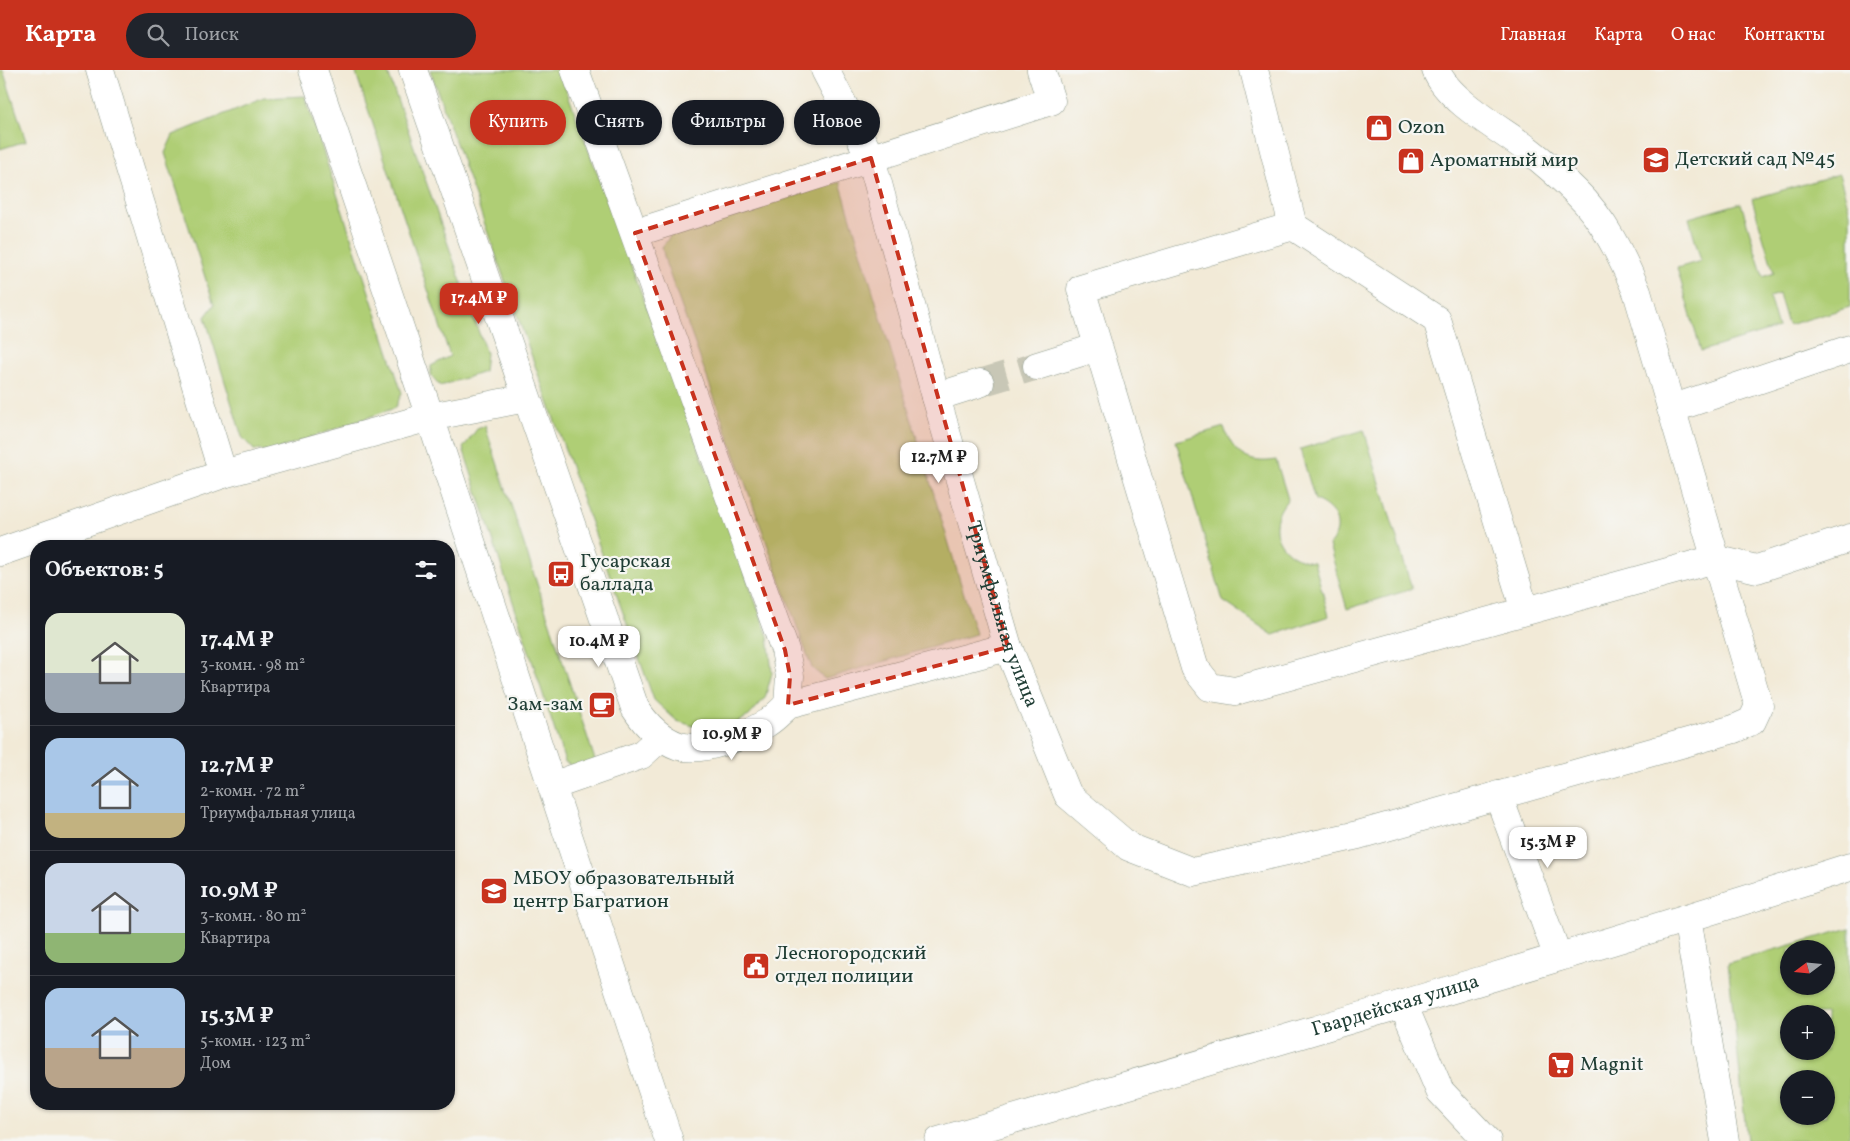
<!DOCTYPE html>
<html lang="ru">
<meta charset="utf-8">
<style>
body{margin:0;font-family:Vollkorn,serif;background:#20242c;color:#f1f3f6;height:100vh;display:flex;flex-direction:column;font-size:19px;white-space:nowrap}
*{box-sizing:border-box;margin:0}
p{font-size:16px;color:#9ea1a6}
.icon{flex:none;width:28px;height:28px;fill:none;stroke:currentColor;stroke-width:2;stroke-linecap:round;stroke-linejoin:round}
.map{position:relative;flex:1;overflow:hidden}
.side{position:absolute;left:30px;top:470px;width:425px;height:570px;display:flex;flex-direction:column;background:#171b24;border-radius:20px;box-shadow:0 1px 4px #0004}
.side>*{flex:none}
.top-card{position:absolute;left:470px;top:30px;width:475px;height:45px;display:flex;gap:10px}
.needle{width:32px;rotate:254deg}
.tools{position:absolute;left:1780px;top:870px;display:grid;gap:10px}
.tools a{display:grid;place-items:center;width:55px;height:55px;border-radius:50%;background:#171b24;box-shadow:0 1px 4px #0004;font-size:25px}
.price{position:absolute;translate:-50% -42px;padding:0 11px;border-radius:10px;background:#fff;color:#222;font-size:16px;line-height:32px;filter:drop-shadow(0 1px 2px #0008)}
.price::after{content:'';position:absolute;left:50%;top:30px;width:15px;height:11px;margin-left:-8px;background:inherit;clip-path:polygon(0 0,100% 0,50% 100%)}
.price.active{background:#c8321e;color:#fff}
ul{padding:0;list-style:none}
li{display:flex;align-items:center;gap:15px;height:125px;padding:0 15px}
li+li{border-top:1px solid #363941}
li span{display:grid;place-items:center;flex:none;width:140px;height:100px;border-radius:15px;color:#555}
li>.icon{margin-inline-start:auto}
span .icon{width:60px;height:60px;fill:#fffc;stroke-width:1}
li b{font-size:21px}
h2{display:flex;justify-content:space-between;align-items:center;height:60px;padding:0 15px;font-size:21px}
.chip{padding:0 18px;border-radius:22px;background:#171b24;box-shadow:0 1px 4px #0004;font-size:18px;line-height:45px}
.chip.active{background:#c8321e;color:#fff}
header{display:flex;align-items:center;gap:30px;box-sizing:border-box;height:70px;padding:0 25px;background:#c8321e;color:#fff}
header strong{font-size:24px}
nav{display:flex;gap:28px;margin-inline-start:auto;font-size:18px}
.search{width:350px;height:45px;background:#20242c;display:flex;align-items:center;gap:12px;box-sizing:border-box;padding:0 18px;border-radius:28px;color:#9ea1a6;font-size:19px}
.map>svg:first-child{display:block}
</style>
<header>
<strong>Карта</strong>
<div class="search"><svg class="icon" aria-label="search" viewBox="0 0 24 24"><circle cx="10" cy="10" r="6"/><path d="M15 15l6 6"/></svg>Поиск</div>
<nav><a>Главная</a><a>Карта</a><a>О нас</a><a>Контакты</a></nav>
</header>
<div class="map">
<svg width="1850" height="1071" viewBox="0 0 1850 1071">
<rect width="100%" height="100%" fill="#f6f6f2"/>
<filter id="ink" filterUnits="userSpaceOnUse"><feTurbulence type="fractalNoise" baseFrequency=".02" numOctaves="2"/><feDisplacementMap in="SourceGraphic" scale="10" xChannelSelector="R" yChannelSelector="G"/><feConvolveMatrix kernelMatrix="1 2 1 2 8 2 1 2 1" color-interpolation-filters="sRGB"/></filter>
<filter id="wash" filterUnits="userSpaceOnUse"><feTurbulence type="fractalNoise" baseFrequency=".0096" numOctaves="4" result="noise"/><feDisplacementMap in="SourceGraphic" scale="20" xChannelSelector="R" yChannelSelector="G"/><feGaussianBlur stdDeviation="1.12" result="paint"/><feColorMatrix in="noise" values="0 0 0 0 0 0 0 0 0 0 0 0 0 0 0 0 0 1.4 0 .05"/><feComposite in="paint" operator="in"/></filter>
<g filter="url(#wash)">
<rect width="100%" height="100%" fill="#f2ead7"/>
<g fill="#afce75" stroke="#678654" fill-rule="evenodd">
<path d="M0 0H3L26 71 0 79Z"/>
<path d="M355 0H387L486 283 484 302 440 316 431 305V296L450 286Z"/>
<path d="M430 0H559L768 566 772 603 765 628 749 646 725 658H700L677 651 654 630Z"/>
<path d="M305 26 402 323 395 338 272 381 254 380 242 367 205 247 214 235 165 83 173 65 264 28Z"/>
<path d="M1839 104 1850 143V237L1788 255 1779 224 1769 227 1778 258 1701 281 1677 198 1701 191 1689 148 1741 133 1763 207 1774 203 1752 129Z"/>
<path d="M840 112 976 564 825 609 812 598 666 194 662 177 671 165Z"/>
<path d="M485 356 597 696 579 700 565 692 463 378 477 359Z"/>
<path d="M1224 357C1233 384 1248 395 1276 390L1288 429C1282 436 1277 444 1276 454 1274 475 1294 491 1314 492L1329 546 1273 565 1223 531 1176 371Z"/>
<path d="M1364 360 1412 519 1347 539 1329 475C1345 458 1336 438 1315 430L1300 379Z"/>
<path d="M1850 858V1071H1747L1728 893ZM1789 879H1826V916H1789ZM1789 944H1826V981H1789ZM1789 1009H1826V1046H1789Z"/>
</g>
</g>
<g filter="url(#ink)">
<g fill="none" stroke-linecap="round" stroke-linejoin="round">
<path stroke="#c8c7b6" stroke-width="28" stroke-dasharray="28 14" stroke-linecap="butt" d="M980 313 1037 296"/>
<g stroke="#889486" stroke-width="29">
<g id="minor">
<path d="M100 0 223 404"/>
<path d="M313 0 430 347 669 1071"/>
<path d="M413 0 635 638C646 655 659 669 679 676 703 683 746 665 767 653 775 648 781 641 788 635L1008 577"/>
<path d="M575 0 785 580 790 606 788 635"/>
<path id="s1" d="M825 0 871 88 936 327 1008 577 1068 725 1129 777 1193 802 1358 765 1734 659 1752 651 1759 636 1637 222C1622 187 1604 149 1576 122 1561 107 1544 92 1527 79 1502 60 1447 30 1436 0"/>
<path d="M1254 0 1293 156"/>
<path d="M635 163 1051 31 1041 0"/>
<path d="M1037 296 1098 277"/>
<path d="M936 327 980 313"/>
<path d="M1671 339 1850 279"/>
<path d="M0 482 223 404 430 347 526 328"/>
<path d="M1525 541 1437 250 1293 156 1081 219 1195 598 1210 617 1235 621 1715 489 1757 499 1850 468"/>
<path d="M552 716 641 685 661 667"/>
<path d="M1498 725 1558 887"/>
<path d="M1687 848 1725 1071"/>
<path d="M1403 934 1440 1021 1487 1071"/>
<path id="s2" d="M939 1071C1243 981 1548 893 1850 797"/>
</g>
</g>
<use href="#minor" stroke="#fff" stroke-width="28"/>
</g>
</g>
<path fill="#c8321e" fill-opacity="0.2" stroke="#c8321e" stroke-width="4" stroke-dasharray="10 6" stroke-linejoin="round" d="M871 88 1008 577 788 635 790 606 785 580 635 163Z"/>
<defs>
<g id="shop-square" transform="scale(1.4375)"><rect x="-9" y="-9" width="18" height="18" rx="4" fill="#c8321e" stroke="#f6f6f2"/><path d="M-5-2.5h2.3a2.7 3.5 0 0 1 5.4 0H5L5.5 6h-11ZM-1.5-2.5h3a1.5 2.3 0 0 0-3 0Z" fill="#fff"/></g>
<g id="school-square" transform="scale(1.4375)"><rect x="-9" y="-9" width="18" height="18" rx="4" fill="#c8321e" stroke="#f6f6f2"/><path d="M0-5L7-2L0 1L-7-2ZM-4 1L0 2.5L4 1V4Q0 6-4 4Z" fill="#fff"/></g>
<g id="bus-square" transform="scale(1.4375)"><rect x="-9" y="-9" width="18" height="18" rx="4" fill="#c8321e" stroke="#f6f6f2"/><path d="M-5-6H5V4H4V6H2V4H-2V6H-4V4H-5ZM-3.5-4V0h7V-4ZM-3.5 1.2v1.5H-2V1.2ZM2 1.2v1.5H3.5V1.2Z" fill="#fff"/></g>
<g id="cafe-square" transform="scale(1.4375)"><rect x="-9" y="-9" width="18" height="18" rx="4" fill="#c8321e" stroke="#f6f6f2"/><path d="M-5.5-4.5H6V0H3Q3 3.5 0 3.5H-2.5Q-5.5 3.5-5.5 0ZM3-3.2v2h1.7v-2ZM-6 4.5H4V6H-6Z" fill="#fff"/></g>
<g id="civic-square" transform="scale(1.4375)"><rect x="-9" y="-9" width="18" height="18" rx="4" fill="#c8321e" stroke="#f6f6f2"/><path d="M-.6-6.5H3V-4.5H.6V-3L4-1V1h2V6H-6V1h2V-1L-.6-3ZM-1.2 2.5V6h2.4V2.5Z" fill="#fff"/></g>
<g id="supermarket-square" transform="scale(1.4375)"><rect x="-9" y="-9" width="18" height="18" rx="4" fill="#c8321e" stroke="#f6f6f2"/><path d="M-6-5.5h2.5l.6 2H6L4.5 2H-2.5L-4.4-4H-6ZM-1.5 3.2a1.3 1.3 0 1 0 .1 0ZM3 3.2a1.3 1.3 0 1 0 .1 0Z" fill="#fff"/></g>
</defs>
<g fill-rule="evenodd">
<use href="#shop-square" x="1379" y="58"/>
<use href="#school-square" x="1656" y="90"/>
<use href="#shop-square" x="1411" y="91"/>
<use href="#bus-square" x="561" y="504"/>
<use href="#cafe-square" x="602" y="635"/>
<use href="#school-square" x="494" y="821"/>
<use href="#civic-square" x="756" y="896"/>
<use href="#supermarket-square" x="1561" y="995"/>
</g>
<g text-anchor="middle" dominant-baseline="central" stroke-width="4.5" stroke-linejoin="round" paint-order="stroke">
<g font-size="20" fill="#1f3d34" stroke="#f6f6f2" text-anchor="start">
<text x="1398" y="58">Ozon</text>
<text x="1675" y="90">Детский сад №45</text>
<text x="1430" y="91">Ароматный мир</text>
<text x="580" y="492">Гусарская<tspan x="580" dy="23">баллада</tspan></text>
<text x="583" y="635" text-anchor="end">Зам-зам</text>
<text x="513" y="809">МБОУ образовательный<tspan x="513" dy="23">центр Багратион</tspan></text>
<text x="775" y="884">Лесногородский<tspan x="775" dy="23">отдел полиции</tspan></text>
<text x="1580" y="995">Magnit</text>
</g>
<g font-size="20" fill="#1f3d34" stroke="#f6f6f2">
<text stroke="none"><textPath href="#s1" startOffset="574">Триумфальная улица</textPath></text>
<text stroke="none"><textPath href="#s2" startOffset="476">Гвардейская улица</textPath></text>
</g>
</g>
</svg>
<div class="tools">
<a><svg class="needle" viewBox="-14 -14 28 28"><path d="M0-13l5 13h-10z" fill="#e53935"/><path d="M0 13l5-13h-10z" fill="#9ea1a6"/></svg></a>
<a>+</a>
<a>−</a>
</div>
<b class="price active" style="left:479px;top:255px">17.4M ₽</b>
<b class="price" style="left:939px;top:414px">12.7M ₽</b>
<b class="price" style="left:599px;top:598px">10.4M ₽</b>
<b class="price" style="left:732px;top:691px">10.9M ₽</b>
<b class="price" style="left:1548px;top:799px">15.3M ₽</b>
<div class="top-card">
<a class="chip active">Купить</a>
<a class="chip">Снять</a>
<a class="chip">Фильтры</a>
<a class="chip">Новое</a>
</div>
<section class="side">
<h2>Объектов: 5<svg class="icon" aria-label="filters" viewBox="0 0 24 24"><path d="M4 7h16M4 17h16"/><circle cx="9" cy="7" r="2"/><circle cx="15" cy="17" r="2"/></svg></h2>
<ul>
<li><span style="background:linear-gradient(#dfe7d0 60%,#9aa5b1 0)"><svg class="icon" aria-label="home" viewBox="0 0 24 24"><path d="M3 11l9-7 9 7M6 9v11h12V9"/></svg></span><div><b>17.4M ₽</b><p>3-комн. · 98 m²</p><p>Квартира</p></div></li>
<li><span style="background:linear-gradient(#a9c7e8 75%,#c2b280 0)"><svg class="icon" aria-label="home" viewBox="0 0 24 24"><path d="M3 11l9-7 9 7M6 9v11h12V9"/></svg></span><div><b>12.7M ₽</b><p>2-комн. · 72 m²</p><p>Триумфальная улица</p></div></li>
<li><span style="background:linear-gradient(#c9d6e8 70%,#8fb573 0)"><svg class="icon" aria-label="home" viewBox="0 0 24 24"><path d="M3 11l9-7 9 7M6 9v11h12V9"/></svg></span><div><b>10.9M ₽</b><p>3-комн. · 80 m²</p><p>Квартира</p></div></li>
<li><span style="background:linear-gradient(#a9c7e8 60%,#b9a48a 0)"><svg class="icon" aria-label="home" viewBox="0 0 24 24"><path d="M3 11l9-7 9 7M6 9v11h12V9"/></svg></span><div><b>15.3M ₽</b><p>5-комн. · 123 m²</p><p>Дом</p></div></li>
</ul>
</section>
</div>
